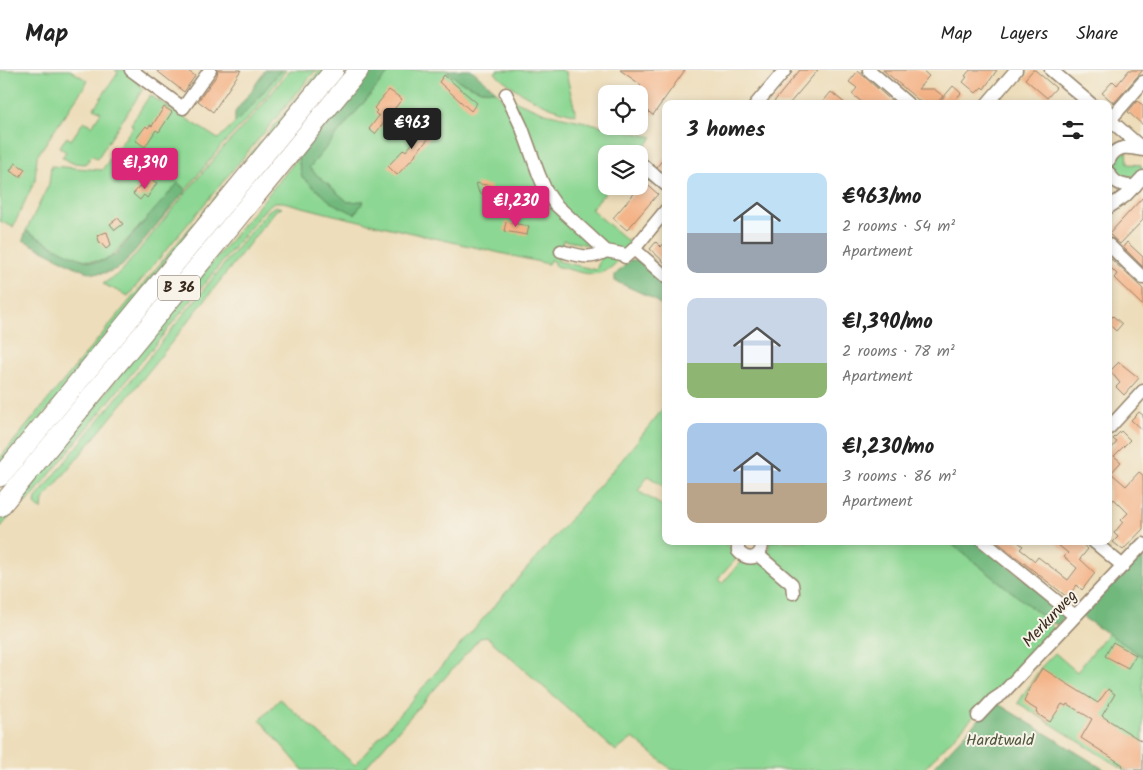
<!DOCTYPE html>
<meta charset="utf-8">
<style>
body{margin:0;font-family:Kalam,sans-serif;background:#f2f2f2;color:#222;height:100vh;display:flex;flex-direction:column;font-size:19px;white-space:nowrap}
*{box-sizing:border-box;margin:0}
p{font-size:16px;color:#767676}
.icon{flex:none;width:28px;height:28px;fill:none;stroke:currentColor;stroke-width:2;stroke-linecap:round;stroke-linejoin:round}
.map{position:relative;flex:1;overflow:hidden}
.drawer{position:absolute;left:662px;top:30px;width:450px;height:445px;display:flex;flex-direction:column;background:#fff;border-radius:10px;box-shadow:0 2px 8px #0003}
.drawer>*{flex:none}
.buttons{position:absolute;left:598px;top:15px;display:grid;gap:10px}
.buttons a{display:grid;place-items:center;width:50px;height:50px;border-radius:10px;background:#fff;box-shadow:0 2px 8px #0003;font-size:25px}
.price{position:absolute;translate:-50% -42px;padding:0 11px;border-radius:5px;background:#db2777;color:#fff;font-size:16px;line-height:32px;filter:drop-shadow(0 1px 2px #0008)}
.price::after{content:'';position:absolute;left:50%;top:30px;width:15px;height:11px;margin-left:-8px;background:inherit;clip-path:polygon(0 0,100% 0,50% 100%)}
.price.on{background:#222;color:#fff}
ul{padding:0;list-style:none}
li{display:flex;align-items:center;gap:15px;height:125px;padding:0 25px}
li span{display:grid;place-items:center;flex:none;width:140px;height:100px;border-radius:10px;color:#555}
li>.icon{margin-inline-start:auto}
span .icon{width:60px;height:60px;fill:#fffc;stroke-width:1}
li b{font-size:21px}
h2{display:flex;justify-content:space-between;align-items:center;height:60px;padding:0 25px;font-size:21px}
header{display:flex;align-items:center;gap:30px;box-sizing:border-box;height:70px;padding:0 25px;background:#fff;border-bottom:1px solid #e0e0e0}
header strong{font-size:24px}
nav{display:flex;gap:28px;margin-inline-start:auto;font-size:18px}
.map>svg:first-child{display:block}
</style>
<header>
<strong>Map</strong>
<nav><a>Map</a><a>Layers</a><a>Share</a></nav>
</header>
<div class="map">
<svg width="1143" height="700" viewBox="0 0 1143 700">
<rect width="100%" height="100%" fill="#f7f3e8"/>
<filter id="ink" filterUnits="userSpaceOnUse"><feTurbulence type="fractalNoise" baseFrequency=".02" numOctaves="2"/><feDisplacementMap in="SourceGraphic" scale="10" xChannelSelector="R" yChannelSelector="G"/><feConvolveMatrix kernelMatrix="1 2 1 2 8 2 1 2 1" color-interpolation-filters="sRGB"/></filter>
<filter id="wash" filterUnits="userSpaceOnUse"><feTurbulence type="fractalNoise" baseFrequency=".0096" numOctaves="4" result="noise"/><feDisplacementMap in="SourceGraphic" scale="20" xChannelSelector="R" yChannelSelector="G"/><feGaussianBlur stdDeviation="1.12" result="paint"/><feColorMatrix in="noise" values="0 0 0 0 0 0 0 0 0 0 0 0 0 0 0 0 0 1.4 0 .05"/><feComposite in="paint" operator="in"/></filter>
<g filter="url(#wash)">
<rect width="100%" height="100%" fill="#edddba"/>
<g fill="#8cd793" stroke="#648058">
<path d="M0 0H70L88 11 37 86 35 110 13 157 0 151Z"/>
<path d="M115 0H126L143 19 97 89 92 85 86 94 72 93 62 87 66 82 59 77 67 67 71 70 84 51 92 56 101 42 94 38 118 3Z"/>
<path d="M281 0H286L254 42 221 76 186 120 179 114 111 187C88 202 48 172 26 161L49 114 51 96 102 100 133 57 131 54 150 25 218 69 251 37Z"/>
<path d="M290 0H316L128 226 103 214 121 202 221 80 255 44Z"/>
<path d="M320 0H326L0 398V388Z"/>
<path d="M391 0H446L459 11 481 20 496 21 507 35 538 115 598 178 591 183 593 176 563 170 558 191 596 200 602 185 619 189 618 191C598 213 580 201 555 196L553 191 550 190 548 194 334 145 283 132H274L266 138 30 429 14 441 0 458V451L298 88 300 99 355 143 364 131 348 132 309 98Z"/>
<path d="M497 0H562L566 3 576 45C542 36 522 26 495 3Z"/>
<path d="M511 29 545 43 653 67 639 84H606V116H611L591 139 632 175 627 181 609 179 557 134Z"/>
<path d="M1127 81 1128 94 1141 95C1143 101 1138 105 1134 109L1123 111 1112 97 1114 89Z"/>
<path d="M275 136 282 138 276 140 145 306 43 430 42 440 35 434 36 428 246 167 268 141Z"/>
<path d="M666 335V418L648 406 638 421 666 438V471H720L732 478 737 488 717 510 722 514 741 491C757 500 771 489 769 471H948L1047 550 1055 560 923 700H672L633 668 616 681 487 567 480 568 363 700H303L260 650 280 629 355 695 621 391Z"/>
<path d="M1108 563 1143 587V700H1124L1018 633 1042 596 1055 583 1077 602Z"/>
</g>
<g fill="#71b87d" stroke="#56714e">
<path d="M265 0H281L251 37 235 53V42L252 20Z"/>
<path d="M370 0H391L309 98 348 132 364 131 355 144 332 133 302 107 298 88Z"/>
<path d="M446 0H472L496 21 481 20 459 11Z"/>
<path d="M178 113 186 120 122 196C97 210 85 202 62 190 49 183 36 177 23 170L26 161C44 170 76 191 94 192 103 192 109 189 116 184Z"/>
<path d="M630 190H638L666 215V238L648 226 615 211V205Z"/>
<path d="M948 471H977L1063 540 1065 548 1057 555 1047 550Z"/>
<path d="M1143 479V587L1081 546Z"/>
<path d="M995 632 1105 700H931Z"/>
</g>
<g id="blocks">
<g fill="#f4b387">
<path d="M156 0H187L195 6 184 22Z"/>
<path d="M218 0H241L213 42 198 31 217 5Z"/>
<path d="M620 0H685L653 45 639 35V24H634L641 15Z"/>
<path d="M800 0H818L789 34H772Z"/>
<path d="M883 0H922L929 6 918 19H934L943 26 936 34H923Z"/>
<path d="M970 0H997L984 19 982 17 976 23 963 12 967 7 965 6Z"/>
<path d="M1033 0H1035L1056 18 1047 28 1025 9Z"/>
<path d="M1129 0H1143L1114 33 1102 23 1113 11 1117 15Z"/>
<path d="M858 1 877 18 895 34H864L852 24 857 18 849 12Z"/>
<path d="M444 5 477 33 471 41 439 12Z"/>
<path d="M953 16 961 23 952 34H946L941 30Z"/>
<path d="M389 20 402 29 375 64 369 59 379 46 375 43 377 41 374 38Z"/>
<path d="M831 22 846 34H821Z"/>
<path d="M1137 31 1143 35V55L1128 42Z"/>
<path d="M164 37 172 42 159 62 156 60 145 77 135 70 146 56 148 58 150 55 152 56Z"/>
<path d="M430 53 437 59 415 84 416 85 397 105 388 96 404 79 406 81Z"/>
<path d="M131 85 139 91 124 111 116 106Z"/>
<path d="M666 85V105L657 97Z"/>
<path d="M15 93 25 99 20 107 10 101Z"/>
<path d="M151 109 157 113 147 128 144 125 140 130 133 124 140 116 144 119Z"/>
<path d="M644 112 658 124 627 160 613 148Z"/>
<path d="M476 113 491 116 489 125 479 123Z"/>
<path d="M1143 127V150L1120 174 1109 164Z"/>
<path d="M118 148 123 154 115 160 110 154Z"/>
<path d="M506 152 529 156 527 165 504 161Z"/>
<path d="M107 162 111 175 106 179 101 173 100 174 97 165Z"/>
<path d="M666 171V194L650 179 656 172 661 177Z"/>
<path d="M1127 172 1143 187V197L1123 177Z"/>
<path d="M1111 189 1143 219V236L1114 208 1117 204 1109 196V192Z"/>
<path d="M1113 246 1122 254 1116 261 1109 254V250Z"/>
<path d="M1119 292 1139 308 1124 325 1116 317 1120 313 1110 301Z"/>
<path d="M1139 342 1143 345V361L1131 350Z"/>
<path d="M1121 361 1130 370 1114 386 1121 392 1111 403 1126 416 1139 402 1143 405V459L1123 480 1113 472 1118 467 1114 463 1123 452 1121 450 1128 443 1114 429 1109 435V381L1117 372 1113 369Z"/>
<path d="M996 471H1017L1023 476 1020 479 1035 491 1038 487 1068 510 1077 498 1064 487 1068 483 1053 471H1078L1088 479 1080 489 1095 503 1082 520 1077 515 1067 527Z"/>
<path d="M1113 572 1136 585 1128 598 1105 586Z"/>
<path d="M1042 598 1098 633 1108 619 1115 624 1102 646 1143 672V700H1127L1122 697 1123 695 1081 668 1092 649 1067 634 1066 636 1062 634 1050 652 1036 643 1037 640 1024 632 1028 621Z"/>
</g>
</g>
</g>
<g filter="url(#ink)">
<use href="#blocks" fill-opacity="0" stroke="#94846c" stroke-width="1"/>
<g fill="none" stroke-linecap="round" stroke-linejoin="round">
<g stroke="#94846c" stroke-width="15">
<g id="minor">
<path d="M131 0 183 38 210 0"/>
<path d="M869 0 908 34"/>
<path d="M1051 0 1091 34"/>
<path d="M506 24 522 58 539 105 546 121 555 134 606 181 622 184 625 187 634 179 666 140"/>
<path d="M756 34 785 0"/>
<path d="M987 34 1016 0"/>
<path d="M1109 49 1143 79"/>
<path d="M1109 51 1143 12"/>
<path d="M1109 90C1116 74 1129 77 1143 80"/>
<path d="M639 92 666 115"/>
<path d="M1109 103C1115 114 1123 116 1135 116"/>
<path d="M1109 137 1125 126 1143 107"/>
<path d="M1109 175 1143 208"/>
<path d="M634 179 666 207"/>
<path d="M561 181C578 185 589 191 606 181"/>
<path d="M1109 358 1143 321"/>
<path d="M738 471V481C749 493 763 488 762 471"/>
<path d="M983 471 1075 546"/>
<path d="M1093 471 1123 496"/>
<path d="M758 485 792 514 793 523"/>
<path d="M978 646 993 630 1002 624 1143 474"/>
</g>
</g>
<g stroke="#94846c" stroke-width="21">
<g id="highway">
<path d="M0 407 334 0"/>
<path d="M0 437 359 0"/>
</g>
</g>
<use href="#minor" stroke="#fff" stroke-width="12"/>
<use href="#highway" stroke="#fff" stroke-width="19"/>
</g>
</g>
<g text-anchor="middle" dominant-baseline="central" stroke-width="4" stroke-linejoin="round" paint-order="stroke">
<rect fill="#f7f3e8" stroke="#73665b" stroke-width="1" x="158" y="205.5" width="42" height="25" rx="4"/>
<g font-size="15" font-weight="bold" fill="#3b2a1e">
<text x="179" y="218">B 36</text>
</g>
<g font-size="16" fill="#3b2a1e" stroke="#f7f3e8">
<text transform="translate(1050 549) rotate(-47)">Merkurweg</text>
</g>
<g font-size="16" fill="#4f553b" stroke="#f7f3e8">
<text x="1000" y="670">Hardtwald</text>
</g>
</g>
</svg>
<div class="buttons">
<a><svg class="icon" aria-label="locate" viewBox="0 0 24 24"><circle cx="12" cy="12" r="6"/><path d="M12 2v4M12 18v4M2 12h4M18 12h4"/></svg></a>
<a><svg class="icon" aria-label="layers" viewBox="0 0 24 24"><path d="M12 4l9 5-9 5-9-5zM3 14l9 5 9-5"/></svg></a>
</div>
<b class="price on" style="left:412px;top:80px">€963</b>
<b class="price" style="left:145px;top:120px">€1,390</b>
<b class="price" style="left:516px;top:158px">€1,230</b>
<section class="drawer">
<h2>3 homes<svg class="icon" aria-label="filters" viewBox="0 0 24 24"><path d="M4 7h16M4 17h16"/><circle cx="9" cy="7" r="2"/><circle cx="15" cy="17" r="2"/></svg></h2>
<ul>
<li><span style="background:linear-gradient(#bfe0f5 60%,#9aa5b1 0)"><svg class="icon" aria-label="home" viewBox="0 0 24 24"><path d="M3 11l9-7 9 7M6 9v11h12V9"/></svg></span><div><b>€963/mo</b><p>2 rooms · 54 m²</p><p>Apartment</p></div></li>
<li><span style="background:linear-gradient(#c9d6e8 65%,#8fb573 0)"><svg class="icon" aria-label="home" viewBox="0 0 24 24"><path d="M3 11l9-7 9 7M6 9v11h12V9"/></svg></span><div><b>€1,390/mo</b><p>2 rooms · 78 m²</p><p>Apartment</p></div></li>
<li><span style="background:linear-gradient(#a9c7e8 60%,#b9a48a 0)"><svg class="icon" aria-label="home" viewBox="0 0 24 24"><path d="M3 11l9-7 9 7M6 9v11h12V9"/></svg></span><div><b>€1,230/mo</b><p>3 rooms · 86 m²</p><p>Apartment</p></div></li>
</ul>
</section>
</div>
